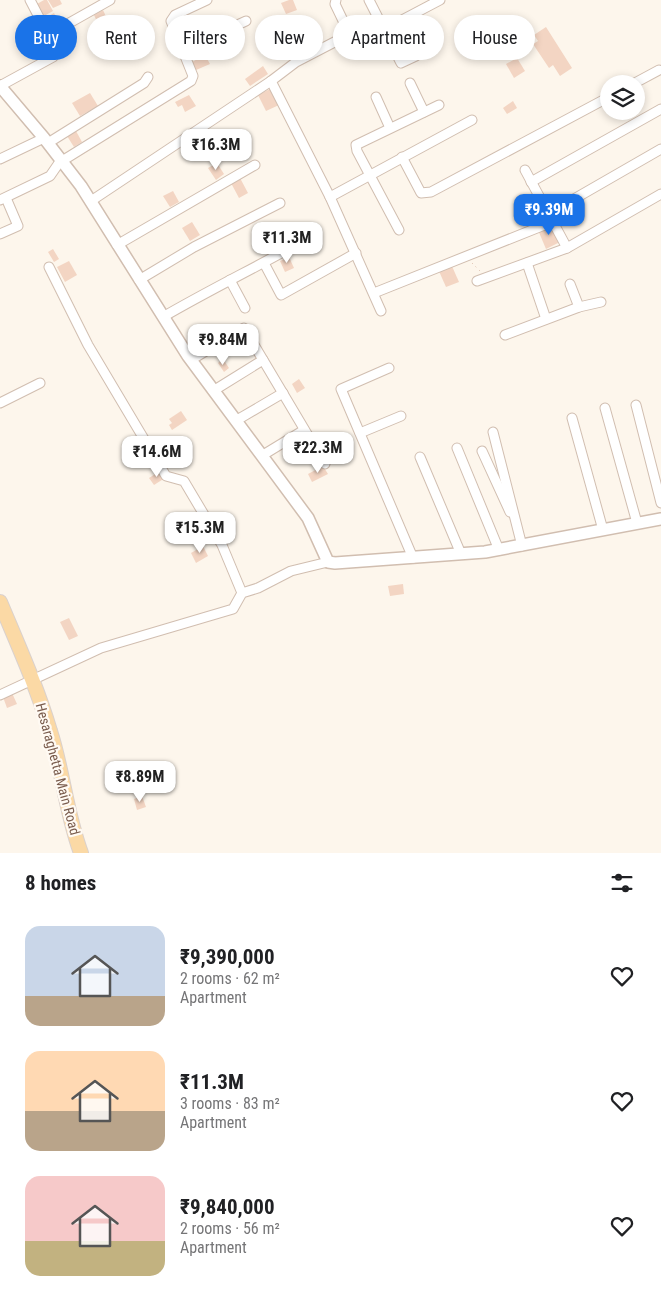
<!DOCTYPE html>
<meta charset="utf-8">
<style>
body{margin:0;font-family:"Roboto Condensed",sans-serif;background:#f2f2f2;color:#202124;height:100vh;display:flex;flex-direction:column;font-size:19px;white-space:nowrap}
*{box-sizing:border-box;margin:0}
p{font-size:16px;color:#757577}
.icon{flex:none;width:28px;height:28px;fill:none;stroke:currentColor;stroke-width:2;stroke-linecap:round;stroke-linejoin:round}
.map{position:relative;height:853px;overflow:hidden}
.sheet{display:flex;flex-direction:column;background:#fff;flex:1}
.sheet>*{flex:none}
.guide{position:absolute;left:15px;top:15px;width:631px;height:45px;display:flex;gap:10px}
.tools{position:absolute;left:600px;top:75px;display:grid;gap:10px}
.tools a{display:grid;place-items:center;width:45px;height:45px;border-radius:50%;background:#fff;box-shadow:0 2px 8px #0003;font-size:25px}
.price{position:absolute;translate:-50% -42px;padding:0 11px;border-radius:10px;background:#fff;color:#222;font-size:16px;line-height:32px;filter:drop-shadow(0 1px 2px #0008)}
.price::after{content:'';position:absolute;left:50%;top:30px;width:15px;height:11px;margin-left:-8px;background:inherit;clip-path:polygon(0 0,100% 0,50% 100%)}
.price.current{background:#1a73e8;color:#fff}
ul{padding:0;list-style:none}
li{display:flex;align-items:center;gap:15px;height:125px;padding:0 25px}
li span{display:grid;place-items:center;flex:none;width:140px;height:100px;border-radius:15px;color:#555}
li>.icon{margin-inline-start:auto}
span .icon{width:60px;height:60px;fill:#fffc;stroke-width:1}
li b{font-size:21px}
h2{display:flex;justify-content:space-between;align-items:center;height:60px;padding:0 25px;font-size:21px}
.tag{padding:0 18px;border-radius:22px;background:#fff;box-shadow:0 2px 8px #0003;font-size:18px;line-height:45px}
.tag.current{background:#1a73e8;color:#fff}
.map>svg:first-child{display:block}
</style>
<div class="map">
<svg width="661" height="853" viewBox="0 0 661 853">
<rect width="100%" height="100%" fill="#fdf6ec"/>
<g fill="#f3d5c3">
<path d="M44 0H47L53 11 44 16 37 4Z"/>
<path d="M48 0H60L62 4 53 8Z"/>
<path d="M289 0H293L297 10 286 14 281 3Z"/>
<path d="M103 10 108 21 99 26 94 15Z"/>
<path d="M54 13 59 23 50 28 45 18Z"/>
<path d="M546 27 572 68 560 76 553 65 549 68 533 44 538 41 534 35Z"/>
<path d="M205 55 210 64 196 70 192 62Z"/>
<path d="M517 58 525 71 514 78 506 64Z"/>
<path d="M263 66 268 74 250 86 245 79Z"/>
<path d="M270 89 279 105 266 111 258 95Z"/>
<path d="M90 93 98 106 80 116 72 103Z"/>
<path d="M189 95 196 106 185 112 182 105 178 107 175 102Z"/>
<path d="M513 101 517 108 507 114 503 108Z"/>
<path d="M76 131 82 142 74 147 67 136Z"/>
<path d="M217 163 224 174 216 180 208 168Z"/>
<path d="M240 178 248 193 239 198 231 183Z"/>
<path d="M173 191 179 202 170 207 163 196Z"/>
<path d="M192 222 200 235 190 241 182 228Z"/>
<path d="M551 223 560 242 546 249 538 230Z"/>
<path d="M53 249 59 259 54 262 48 252Z"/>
<path d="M289 257 294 268 285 272 280 261Z"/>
<path d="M69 261 77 275 65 282 57 267Z"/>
<path d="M451 264 459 282 446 287 438 269Z"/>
<path d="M223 359 229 368 224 372 218 363Z"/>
<path d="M299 379 305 388 297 393 292 384Z"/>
<path d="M181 411 187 420 172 430 169 425 172 423 169 419Z"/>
<path d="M323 466 328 474 312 482 308 474Z"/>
<path d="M160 471 165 478 154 485 149 478Z"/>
<path d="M203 546 208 556 196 563 191 553Z"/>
<path d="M403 584 404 594 390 596 388 586Z"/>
<path d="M69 618 78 636 69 640 60 622Z"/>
<path d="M12 693 17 704 7 708 3 697Z"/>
<path d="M142 796 146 807 137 810 134 799Z"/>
</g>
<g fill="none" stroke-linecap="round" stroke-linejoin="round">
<g stroke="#d1beb0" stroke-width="11">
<g id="minor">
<path d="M369 0 401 63 416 56"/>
<path d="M385 29 440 0"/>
<path d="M348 34 355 46"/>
<path d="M48 35 110 0"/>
<path d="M183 50 246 21"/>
<path d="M271 81 330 197 381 311"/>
<path d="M410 83 424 112"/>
<path d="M633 84 659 70"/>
<path d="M0 86 53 57 57 52 30 0"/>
<path d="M376 97 390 128"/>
<path d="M48 143 144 83 148 77"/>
<path d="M402 157 421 193 431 192 609 97"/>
<path d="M0 159 44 138"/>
<path d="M62 161 191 81 193 76 171 21 175 15 207 0"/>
<path d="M525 170 567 248"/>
<path d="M531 182 661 109"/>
<path d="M330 197 472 120"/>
<path d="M0 200 50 176 61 160"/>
<path d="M91 201 271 81 296 62 346 36 348 31 335 4 336 0"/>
<path d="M548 214 661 149"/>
<path d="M399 230 357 151 356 145 439 105"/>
<path d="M0 234 18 226 6 198"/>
<path d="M117 245 255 165"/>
<path d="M264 263 281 295 356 253"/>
<path d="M527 263 546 319"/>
<path d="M49 267 88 345 166 476 184 481 222 545 242 593"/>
<path d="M139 280 194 247 280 203"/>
<path d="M230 280 245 308"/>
<path d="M477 281 567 248 661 194"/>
<path d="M570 284 579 307"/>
<path d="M374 293 552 222"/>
<path d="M163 317C211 289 261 265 310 237"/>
<path d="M505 335 579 307 601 302"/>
<path d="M191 360 244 328 325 464"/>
<path d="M389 368 341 389 413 558"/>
<path d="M213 391 263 360"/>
<path d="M0 403 40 383"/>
<path d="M636 405 661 503"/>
<path d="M605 408 637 523"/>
<path d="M572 418 603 530"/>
<path d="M237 420 283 393"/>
<path d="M493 432 522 546"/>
<path d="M360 433 401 416"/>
<path d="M457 448 499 550"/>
<path d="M482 451 510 512"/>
<path d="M263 455 304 430"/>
<path d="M420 457 461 554"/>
<path d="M0 695 101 648 233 609 242 593 258 588 291 571 328 562"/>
</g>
</g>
<g stroke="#d1beb0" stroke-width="14">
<path id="tertiary" d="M0 86 44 138 81 186 188 356 308 518 328 562 335 563 485 552 661 519"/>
</g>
<g stroke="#dad1cd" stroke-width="16">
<path id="primary" d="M0 602C18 645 37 687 50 731 63 771 66 813 81 853"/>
</g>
<path stroke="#d9b8a5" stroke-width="1" stroke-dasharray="1 4" stroke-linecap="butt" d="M472 263 480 271"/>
<use href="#minor" stroke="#fff" stroke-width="9"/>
<use href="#tertiary" stroke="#fff" stroke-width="11"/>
<use href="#primary" stroke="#fbd9a5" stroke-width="14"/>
</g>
<g text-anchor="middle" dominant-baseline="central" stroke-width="4.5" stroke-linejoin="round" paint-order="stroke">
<g font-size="14" fill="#7a5c4d" stroke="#fffaf3">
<text transform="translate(58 769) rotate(75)">Hesaraghetta Main Road</text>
</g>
</g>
</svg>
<div class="tools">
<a><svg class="icon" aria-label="layers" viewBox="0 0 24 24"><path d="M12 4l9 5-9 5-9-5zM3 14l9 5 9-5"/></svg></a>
</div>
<b class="price" style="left:216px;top:171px">₹16.3M</b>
<b class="price current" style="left:549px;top:236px">₹9.39M</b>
<b class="price" style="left:287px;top:264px">₹11.3M</b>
<b class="price" style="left:223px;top:366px">₹9.84M</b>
<b class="price" style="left:318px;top:474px">₹22.3M</b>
<b class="price" style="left:157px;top:478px">₹14.6M</b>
<b class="price" style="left:200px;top:554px">₹15.3M</b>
<b class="price" style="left:140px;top:803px">₹8.89M</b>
<div class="guide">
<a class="tag current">Buy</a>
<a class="tag">Rent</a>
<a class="tag">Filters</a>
<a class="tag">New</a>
<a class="tag">Apartment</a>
<a class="tag">House</a>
</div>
</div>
<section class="sheet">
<h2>8 homes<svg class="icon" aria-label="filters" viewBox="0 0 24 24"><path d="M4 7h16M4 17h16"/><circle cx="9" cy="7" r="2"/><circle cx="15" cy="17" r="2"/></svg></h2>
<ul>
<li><span style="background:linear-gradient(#c9d6e8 70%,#b9a48a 0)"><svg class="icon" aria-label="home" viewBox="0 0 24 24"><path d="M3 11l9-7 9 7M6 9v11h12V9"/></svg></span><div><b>₹9,390,000</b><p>2 rooms · 62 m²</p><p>Apartment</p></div><svg class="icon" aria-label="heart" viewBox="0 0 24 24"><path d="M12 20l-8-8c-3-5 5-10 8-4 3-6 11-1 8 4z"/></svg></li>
<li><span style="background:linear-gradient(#ffd9b3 60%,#b9a48a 0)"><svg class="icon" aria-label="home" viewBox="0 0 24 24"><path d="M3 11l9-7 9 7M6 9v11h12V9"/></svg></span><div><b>₹11.3M</b><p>3 rooms · 83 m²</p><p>Apartment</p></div><svg class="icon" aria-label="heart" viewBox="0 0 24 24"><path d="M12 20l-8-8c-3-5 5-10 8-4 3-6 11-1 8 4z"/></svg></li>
<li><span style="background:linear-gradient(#f6c9c9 65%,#c2b280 0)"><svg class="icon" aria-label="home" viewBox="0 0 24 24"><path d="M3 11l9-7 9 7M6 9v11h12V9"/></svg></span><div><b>₹9,840,000</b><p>2 rooms · 56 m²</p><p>Apartment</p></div><svg class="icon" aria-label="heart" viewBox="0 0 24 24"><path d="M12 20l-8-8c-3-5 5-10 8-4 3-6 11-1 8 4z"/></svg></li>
</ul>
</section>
